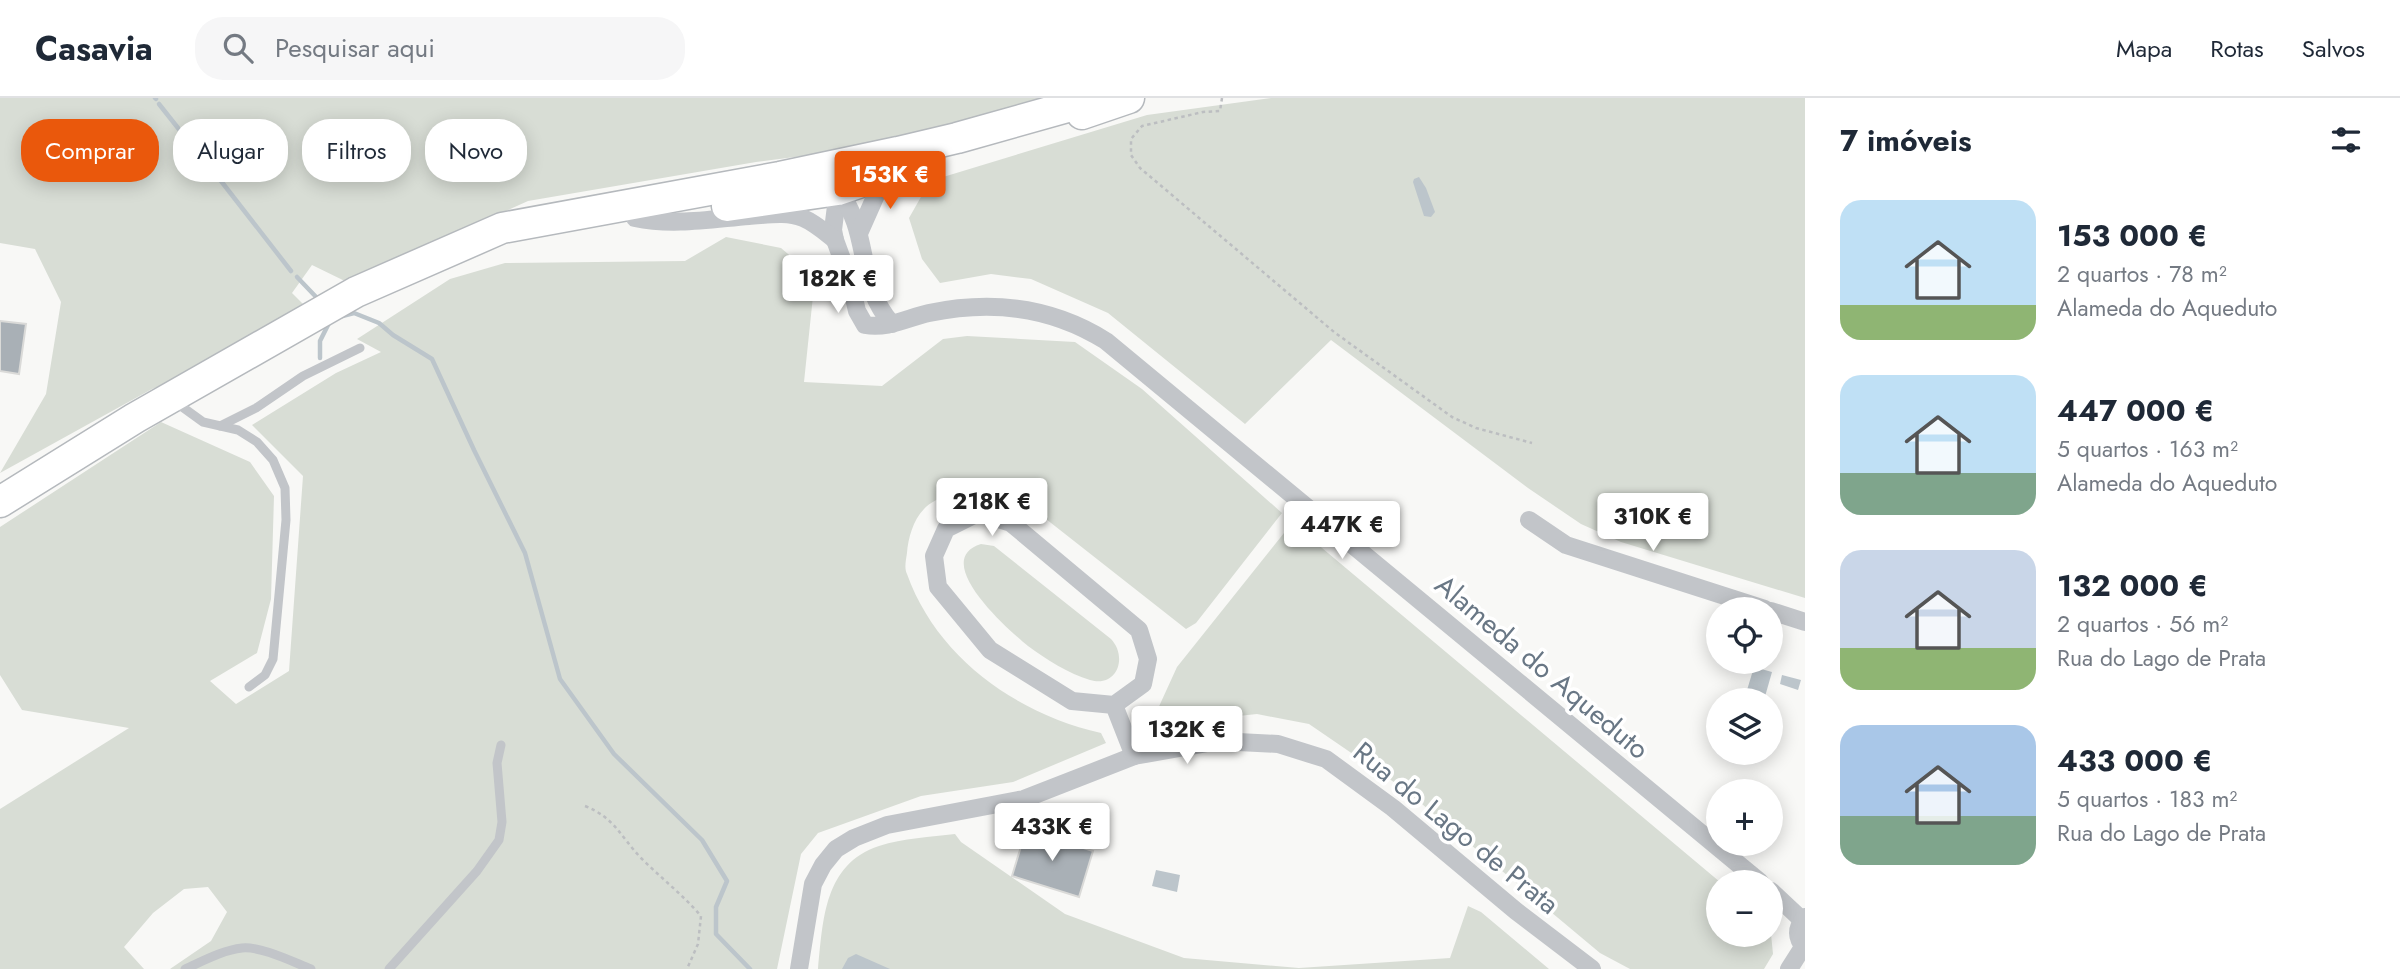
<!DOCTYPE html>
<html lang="pt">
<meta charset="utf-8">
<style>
body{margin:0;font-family:Jost,sans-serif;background:#f6f6f7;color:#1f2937;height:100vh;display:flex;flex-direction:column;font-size:26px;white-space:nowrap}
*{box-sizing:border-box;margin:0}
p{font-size:23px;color:#747a83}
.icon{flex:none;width:38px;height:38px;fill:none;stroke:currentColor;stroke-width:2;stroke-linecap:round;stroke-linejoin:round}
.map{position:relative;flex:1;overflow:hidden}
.panel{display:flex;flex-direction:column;background:#fff;width:595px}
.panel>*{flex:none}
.hud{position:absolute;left:21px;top:21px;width:665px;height:63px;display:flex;gap:14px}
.controls{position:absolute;left:1706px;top:499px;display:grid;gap:14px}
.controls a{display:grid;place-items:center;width:77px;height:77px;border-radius:50%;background:#fff;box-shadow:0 4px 18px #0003;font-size:35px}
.price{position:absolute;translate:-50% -60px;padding:0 16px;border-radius:7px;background:#fff;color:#222;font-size:23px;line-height:46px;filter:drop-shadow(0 2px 4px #0008)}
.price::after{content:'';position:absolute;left:50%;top:42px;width:21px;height:16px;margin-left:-10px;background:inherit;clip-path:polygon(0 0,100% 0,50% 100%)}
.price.selected{background:#ea580c;color:#fff}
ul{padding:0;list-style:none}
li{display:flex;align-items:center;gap:21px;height:175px;padding:0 35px}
li span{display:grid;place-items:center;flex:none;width:196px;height:140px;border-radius:21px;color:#555}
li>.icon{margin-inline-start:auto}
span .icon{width:84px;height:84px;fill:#fffc;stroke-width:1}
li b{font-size:30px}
h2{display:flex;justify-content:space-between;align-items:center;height:84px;padding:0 35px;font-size:30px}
.pill{padding:0 24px;border-radius:28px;background:#fff;box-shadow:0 4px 18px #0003;font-size:24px;line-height:63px}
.pill.selected{background:#ea580c;color:#fff}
header{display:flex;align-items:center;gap:42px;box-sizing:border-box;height:98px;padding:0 35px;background:#fff;border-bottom:2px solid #e0e1e3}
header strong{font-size:33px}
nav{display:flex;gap:38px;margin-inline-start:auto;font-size:24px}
.search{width:490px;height:63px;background:#f6f6f7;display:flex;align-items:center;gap:18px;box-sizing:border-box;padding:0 24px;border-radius:28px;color:#747a83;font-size:26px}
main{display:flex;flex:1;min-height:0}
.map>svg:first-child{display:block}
</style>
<header>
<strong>Casavia</strong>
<div class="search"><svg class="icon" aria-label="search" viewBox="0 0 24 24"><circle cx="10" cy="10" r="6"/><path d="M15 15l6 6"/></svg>Pesquisar aqui</div>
<nav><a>Mapa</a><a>Rotas</a><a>Salvos</a></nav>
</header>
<main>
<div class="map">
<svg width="1805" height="871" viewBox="0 0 1805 871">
<rect width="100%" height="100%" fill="#f8f8f6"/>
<g fill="#d8ddd5">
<path d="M0 0H1041L989 16 841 53 756 64 528 103 427 149 353 187 312 167 292 195 308 211 189 276 152 291 0 375 46 296 61 204 35 151 0 145Z"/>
<path d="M1271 0H1805V500L1621 444 1581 426 1528 390 1331 242 1245 326 1108 215 1031 181 991 176 940 185 922 161 909 120 930 83 1147 17Z"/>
<path d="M726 139 781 150 815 179 804 284 882 288 943 241 967 238 1075 244 1142 291 1282 415 1196 525 1186 531 1018 399C1008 396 994 388 983 388 966 389 935 399 924 411 913 422 908 441 907 455 906 462 904 470 907 476 937 560 1017 616 1101 635L1106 645 1013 684 921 698 818 735 801 756 777 871H170L211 843 227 814 208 789 184 791 153 815 124 849 144 871H0V711L129 630 22 612 0 577V429L161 324 250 364 274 398 271 501 257 555 210 583 236 606 289 573 303 378 252 327 336 275 381 254 357 241 450 181 505 165 685 163Z"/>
<path d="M1297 429 1720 784 1718 836H1771L1773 856 1764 871H1630L1600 855 1404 691 1309 626 1257 616 1174 625 1156 615 1177 569 1284 435Z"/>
<path d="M981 446 994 448 1111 541C1128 559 1117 590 1090 582 1069 576 1046 561 1028 548 1009 533 929 462 981 446Z"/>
<path d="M955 736 961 744 1065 816 1184 860 1299 870 1450 860 1468 808 1481 814 1549 871H818C823 822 824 766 879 748 903 740 931 739 955 736Z"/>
</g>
<g fill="#bcc5cb">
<path d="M1419 79 1426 90 1435 114 1431 119 1424 118 1413 84 1414 81Z"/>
<path d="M1754 569 1772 574 1764 602H1744Z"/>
<path d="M1782 577 1801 582 1798 592 1780 586Z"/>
<path d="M1156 772 1180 777 1177 794 1152 788Z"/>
<path d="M856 856 890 871H842L848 860Z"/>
</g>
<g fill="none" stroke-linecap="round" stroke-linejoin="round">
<g stroke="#bcc5cb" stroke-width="4.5">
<path d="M155 0 156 1"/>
<path d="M159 6 208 68"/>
<path d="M214 74 291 173"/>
<path d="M297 179 318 201"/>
<path d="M320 260V243L331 221 354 215 379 225 393 237 432 261 474 352 525 455 560 581 614 656 702 742 727 783 716 809V836L750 871"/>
</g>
</g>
<g fill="#a9b0b6" stroke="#dadad8" stroke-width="2">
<path d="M0 223 26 226 19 276 0 273Z"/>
<path d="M1026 732 1093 753 1079 799 1012 778Z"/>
</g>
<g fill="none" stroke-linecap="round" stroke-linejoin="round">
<g stroke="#b5b9bd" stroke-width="33">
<g id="primary">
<path d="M1082 16 1129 0"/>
<path d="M727 108 838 92 917 65"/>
<path d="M0 404 135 320 356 194 502 130 780 79 898 54 957 40 1099 0"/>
</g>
</g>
<g stroke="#bcbec1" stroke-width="2.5" stroke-dasharray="3.5 3.5" stroke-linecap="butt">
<path d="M1222 0 1220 13 1203 14 1142 28 1131 41V57L1140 70 1334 234 1452 319 1476 330 1532 345"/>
<path d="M585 708C615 720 620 738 641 760 661 780 683 797 701 818L698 846 687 871"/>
</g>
<g stroke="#c2c5c9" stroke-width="9">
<path d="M174 303 203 324 238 332 257 344 273 362 285 390 286 422 273 561 265 577 249 589"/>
<path d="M220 328 256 310 303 278 360 250"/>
<path d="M185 871C203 863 223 852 242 850 261 848 293 864 311 871"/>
<path d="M389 871 477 773 499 742 502 724 497 665 501 647"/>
</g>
<g stroke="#c2c5c9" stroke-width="18">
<path d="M838 92 833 132 835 142 850 183 857 213 865 227C888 231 907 220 929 215 991 202 1052 209 1106 243L1760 784"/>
<path d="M838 92C872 136 855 184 892 226"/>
<path d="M635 120C672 128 712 121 749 118 767 117 786 113 803 120 815 125 825 134 835 142"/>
<path d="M860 133 880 88 891 76"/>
<path d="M1529 422 1566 447 1765 511"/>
<path d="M1771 513 1805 524"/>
<path d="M1114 607 1072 603 990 552 938 489 934 458 946 431 978 415 1011 425 1139 532 1148 561 1143 586 1114 607 1134 658"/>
<path d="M1771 793 1802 822"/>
<path d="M1805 819C1796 830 1796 840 1805 850"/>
<path d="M799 871 813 786 823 767 836 751 854 740 887 727 1024 701 1134 658 1219 643 1278 646 1326 661 1393 710 1516 813 1592 871"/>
<path d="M1789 871 1803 849"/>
</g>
<use href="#primary" stroke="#fff" stroke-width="30"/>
</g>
<g text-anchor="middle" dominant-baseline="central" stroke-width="7" stroke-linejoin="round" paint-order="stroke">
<g font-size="28" fill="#697785" stroke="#fff">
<text transform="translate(1542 569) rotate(40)">Alameda do Aqueduto</text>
<text transform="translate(1456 730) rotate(39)">Rua do Lago de Prata</text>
</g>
</g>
</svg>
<div class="controls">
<a><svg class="icon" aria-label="locate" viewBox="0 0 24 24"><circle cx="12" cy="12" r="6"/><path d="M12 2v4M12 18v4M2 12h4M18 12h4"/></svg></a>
<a><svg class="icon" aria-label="layers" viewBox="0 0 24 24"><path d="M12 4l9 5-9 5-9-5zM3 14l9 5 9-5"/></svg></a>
<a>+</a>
<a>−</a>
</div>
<b class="price selected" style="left:890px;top:113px">153K €</b>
<b class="price" style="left:838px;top:217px">182K €</b>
<b class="price" style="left:992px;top:440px">218K €</b>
<b class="price" style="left:1653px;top:455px">310K €</b>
<b class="price" style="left:1342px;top:463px">447K €</b>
<b class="price" style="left:1187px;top:668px">132K €</b>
<b class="price" style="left:1052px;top:765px">433K €</b>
<div class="hud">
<a class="pill selected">Comprar</a>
<a class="pill">Alugar</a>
<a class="pill">Filtros</a>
<a class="pill">Novo</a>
</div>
</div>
<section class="panel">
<h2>7 imóveis<svg class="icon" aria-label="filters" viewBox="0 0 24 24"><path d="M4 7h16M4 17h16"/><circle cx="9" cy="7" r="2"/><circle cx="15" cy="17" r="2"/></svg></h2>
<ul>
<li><span style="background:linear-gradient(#bfe0f5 75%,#8fb573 0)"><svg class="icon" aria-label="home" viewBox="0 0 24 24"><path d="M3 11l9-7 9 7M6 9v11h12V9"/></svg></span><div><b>153 000 €</b><p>2 quartos · 78 m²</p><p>Alameda do Aqueduto</p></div></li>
<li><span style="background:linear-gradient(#bfe0f5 70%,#7fa58c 0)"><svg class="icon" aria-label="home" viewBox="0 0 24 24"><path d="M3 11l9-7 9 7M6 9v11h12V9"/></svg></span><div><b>447 000 €</b><p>5 quartos · 163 m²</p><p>Alameda do Aqueduto</p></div></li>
<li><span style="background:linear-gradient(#c9d6e8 70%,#8fb573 0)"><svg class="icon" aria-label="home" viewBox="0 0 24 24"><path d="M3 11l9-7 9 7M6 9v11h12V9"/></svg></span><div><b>132 000 €</b><p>2 quartos · 56 m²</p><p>Rua do Lago de Prata</p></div></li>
<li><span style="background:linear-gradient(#a9c7e8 65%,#7fa58c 0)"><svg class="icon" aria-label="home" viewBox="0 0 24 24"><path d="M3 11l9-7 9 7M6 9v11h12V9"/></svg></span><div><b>433 000 €</b><p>5 quartos · 183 m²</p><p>Rua do Lago de Prata</p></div></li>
</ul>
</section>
</main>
